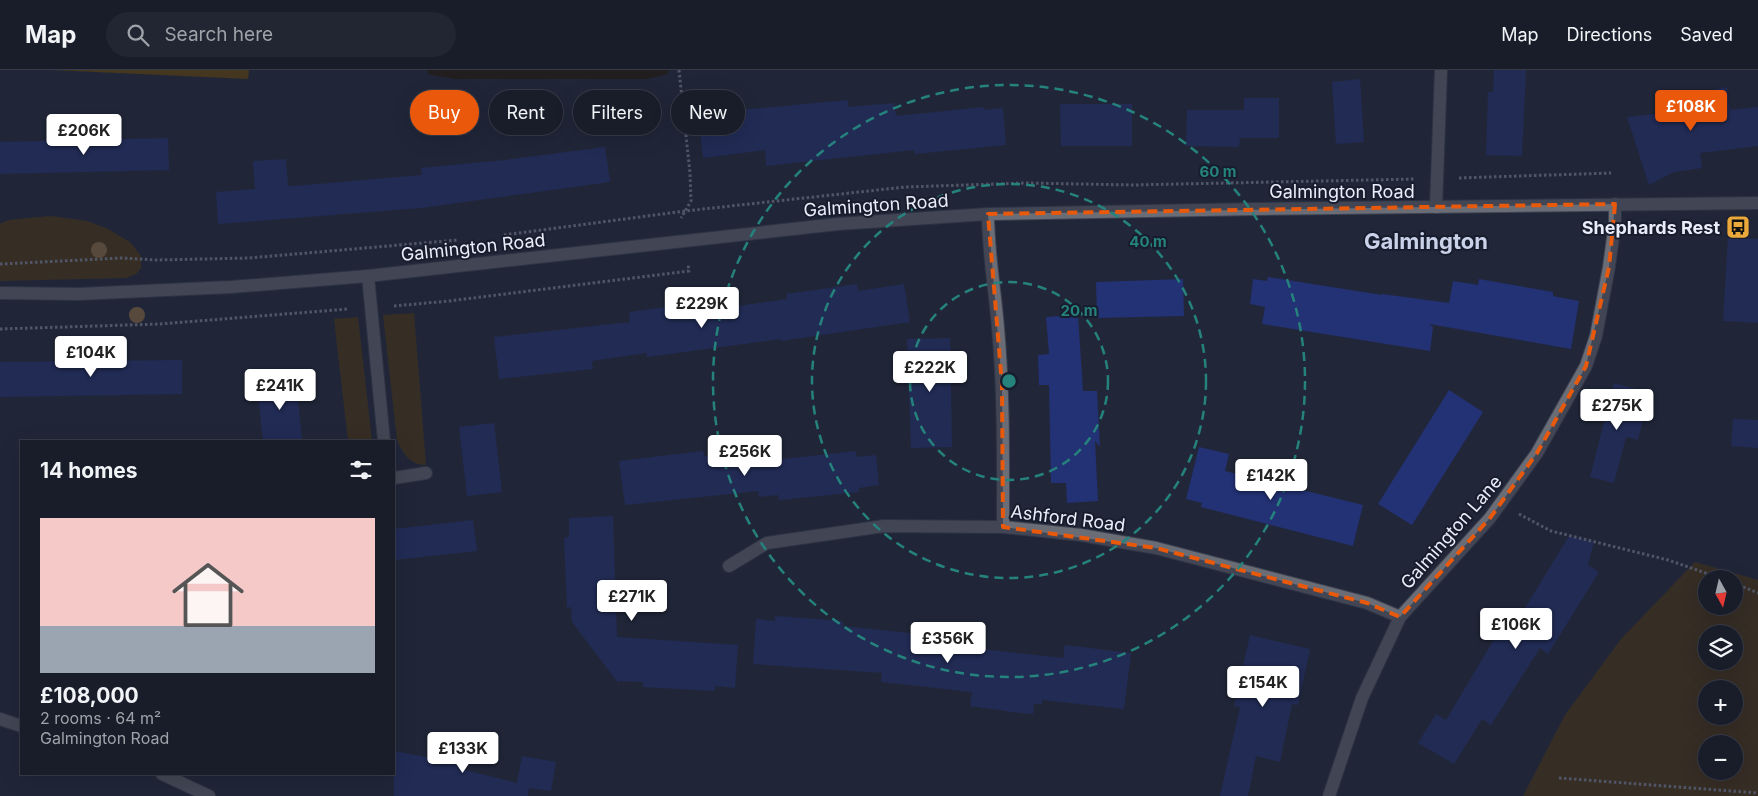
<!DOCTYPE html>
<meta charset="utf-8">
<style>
body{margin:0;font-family:Inter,sans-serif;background:#222632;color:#f1f3f6;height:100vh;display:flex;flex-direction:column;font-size:19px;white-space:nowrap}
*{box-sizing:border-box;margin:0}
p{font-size:16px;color:#9fa2a8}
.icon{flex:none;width:28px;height:28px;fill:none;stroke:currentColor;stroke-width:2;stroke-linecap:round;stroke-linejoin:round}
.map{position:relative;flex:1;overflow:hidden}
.panel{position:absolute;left:20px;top:370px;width:375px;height:335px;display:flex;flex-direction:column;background:#191d2a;border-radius:0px;box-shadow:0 5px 20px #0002,0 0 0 1px #373b47}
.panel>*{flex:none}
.top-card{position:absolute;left:410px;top:20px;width:475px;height:45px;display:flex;gap:10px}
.needle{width:32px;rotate:172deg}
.buttons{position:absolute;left:1698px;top:500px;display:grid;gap:10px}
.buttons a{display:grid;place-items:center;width:45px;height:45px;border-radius:50%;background:#191d2a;box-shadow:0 5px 20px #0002,0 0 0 1px #373b47;font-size:25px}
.price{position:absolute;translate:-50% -42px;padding:0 11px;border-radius:5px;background:#fff;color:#222;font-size:16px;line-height:32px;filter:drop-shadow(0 1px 2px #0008)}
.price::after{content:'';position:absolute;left:50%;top:30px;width:15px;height:11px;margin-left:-8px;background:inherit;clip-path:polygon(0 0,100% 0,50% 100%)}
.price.current{background:#ea580c;color:#fff}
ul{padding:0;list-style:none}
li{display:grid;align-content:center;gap:10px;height:265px;padding:0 20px}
li span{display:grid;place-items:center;height:155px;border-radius:0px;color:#555}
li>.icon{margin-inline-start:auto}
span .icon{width:90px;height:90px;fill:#fffc;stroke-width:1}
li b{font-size:21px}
h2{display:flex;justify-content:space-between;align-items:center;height:60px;padding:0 20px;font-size:21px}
.chip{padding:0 18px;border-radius:22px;background:#191d2a;box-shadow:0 5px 20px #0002,0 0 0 1px #373b47;font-size:18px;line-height:45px}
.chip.current{background:#ea580c;color:#fff}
header{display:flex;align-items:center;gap:30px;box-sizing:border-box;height:70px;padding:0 25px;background:#191d2a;border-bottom:1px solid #373b47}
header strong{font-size:24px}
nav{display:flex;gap:28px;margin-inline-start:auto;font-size:18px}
.search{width:350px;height:45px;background:#222632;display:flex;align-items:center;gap:12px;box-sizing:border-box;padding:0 18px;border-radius:28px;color:#9fa2a8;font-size:19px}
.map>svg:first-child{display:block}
</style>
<header>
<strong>Map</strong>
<div class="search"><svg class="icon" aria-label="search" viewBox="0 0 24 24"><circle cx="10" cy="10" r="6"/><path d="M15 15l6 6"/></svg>Search here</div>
<nav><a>Map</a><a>Directions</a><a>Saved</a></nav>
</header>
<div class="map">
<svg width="1758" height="726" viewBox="0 0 1758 726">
<rect width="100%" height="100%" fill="#212738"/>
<g fill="#50370f" fill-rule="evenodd">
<path d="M51 146 87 151 108 159 130 172 141 186V198L136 204 126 208 0 211V154L9 150Z"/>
<path d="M414 243 426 395C410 395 403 384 397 370L383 245Z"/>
<path d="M358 247 372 371H348L334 249Z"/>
<path d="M1695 492 1758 510V726H1523L1565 645 1621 569ZM1706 509H1734V536H1706ZM1706 564H1734V591H1706ZM1706 619H1734V646H1706ZM1706 674H1734V701H1706Z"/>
</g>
<path fill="#704a00" d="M52 0H249L248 9Z"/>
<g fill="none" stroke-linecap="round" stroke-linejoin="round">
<path stroke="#251500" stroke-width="10" d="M432 0 457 4H647L664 0"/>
</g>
<g fill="#233175">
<path d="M1494 0H1526L1522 86 1486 85 1488 22H1493Z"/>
<path d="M1360 9 1364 72 1336 74 1332 12Z"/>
<path d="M1727 17 1730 40 1758 37V76L1700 83 1702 98 1674 102 1649 115 1627 47 1663 43 1661 30Z"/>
<path d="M1244 28H1279V68H1240L1239 77 1186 76 1187 40H1244Z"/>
<path d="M738 30 739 40 848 30V37L894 33 896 46 984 37V40L1003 38 1006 75 915 84 914 80 766 96 765 80 703 88 697 36Z"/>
<path d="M1060 34H1132V76H1061Z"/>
<path d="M168 68 169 100 0 104V72Z"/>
<path d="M605 77 610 112 421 138 218 154 216 122 255 119 253 91 286 89 288 116H294L422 105 421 98 505 90Z"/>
<path d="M1728 167 1758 169V253L1723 251Z"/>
<path d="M1268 207 1382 225V224L1449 233 1453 211 1478 215 1479 209 1553 222V226L1579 231 1571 279 1429 254 1433 257 1430 281 1262 254 1265 237 1250 234 1253 209 1267 211Z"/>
<path d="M1183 209 1184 246 1097 248 1096 212Z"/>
<path d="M857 214 858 221 904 214 910 252 781 271V269L647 287 646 283 592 291 593 299 499 309 494 267 630 252 629 242 713 231 714 238 731 237 787 229 786 224Z"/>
<path d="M1078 245 1083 321H1097L1100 377 1095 371 1098 431 1067 433 1066 413H1051L1049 315H1039L1038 285 1049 284 1046 247Z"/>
<path d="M950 268 952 377 911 378 907 269Z"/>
<path d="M182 290V324L0 327V292Z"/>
<path d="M296 310 302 371H263L257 314Z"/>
<path d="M1614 313 1640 320 1636 334 1646 337 1638 370 1626 367 1614 413 1590 407Z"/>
<path d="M1449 320 1483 342 1412 455 1378 434Z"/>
<path d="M1733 349 1758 350V378L1731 376Z"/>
<path d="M494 353 502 422 467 426 459 357Z"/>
<path d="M1199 377 1229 384 1225 401 1363 435 1353 476 1201 437 1202 433 1186 429Z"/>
<path d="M703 381 704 386 721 384 722 391 746 388V393L856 381V387L876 385 879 415 859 418V422L779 430 778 425 759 427 758 421 625 435 619 391Z"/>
<path d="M613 446 617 567 738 575 735 618 715 616V621L643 617V612L619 611V614L572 552 571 537 567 538 564 468 569 467V448Z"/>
<path d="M473 450 477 481 394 490V459Z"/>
<path d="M1569 466 1594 472 1588 495 1599 502 1548 584 1540 578 1491 655 1482 649 1454 694 1418 673 1436 644 1446 650 1499 561 1508 566Z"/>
<path d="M775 546 843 551V556L955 568 954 576 1063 588 1065 575 1131 583 1124 639 1042 630V634H1034L1033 644 1020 643 970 636 972 622 881 612 882 603 753 594 756 549 775 551Z"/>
<path d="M1250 565 1310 579 1298 635 1292 634 1280 692 1256 686 1248 726H1220L1240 637 1234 636Z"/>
<path d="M438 665 472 674 465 700 517 713 522 686 556 692 551 721 529 718 528 726H394V681L432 688Z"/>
</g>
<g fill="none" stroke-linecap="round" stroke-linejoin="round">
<g stroke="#3d4353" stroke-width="14">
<g id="street">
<path d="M1436 137 1441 0"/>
<path d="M988 144C988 183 995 220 998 258 1004 324 1003 391 1003 457"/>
<path d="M368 206 384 371"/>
<path d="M0 223 79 224 231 217 368 206 838 154 988 144 1255 139 1758 133"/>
<path d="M394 408 426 403"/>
<path d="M729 496 767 473 884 456 1003 457 1081 465 1156 478 1367 533 1400 547"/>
<path d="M0 649 21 656"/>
<path d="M162 704 209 726"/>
<path d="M1329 726 1362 628 1400 547 1490 448 1537 383 1586 296 1596 266 1609 197 1615 153V134"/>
</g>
</g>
<g stroke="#8b909f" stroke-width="3" stroke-dasharray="2.5 2.5" stroke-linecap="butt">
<path d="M679 0 690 103 691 131 681 148"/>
<path d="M1459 108 1611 103"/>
<path d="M504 165 685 141 905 117 1026 113 1133 115 1415 109"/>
<path d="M0 194 122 188 156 190 249 188 458 170"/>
<path d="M394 236 449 231 689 201 688 194"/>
<path d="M0 259 160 254 348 239"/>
<path d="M1519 444 1551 461 1668 490 1723 509"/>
<path d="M1734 513 1758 523"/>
<path d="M1559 708 1758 723"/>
</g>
<use href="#street" stroke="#6a6d76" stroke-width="12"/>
</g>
<g fill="#997540">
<circle cx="99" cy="180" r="8"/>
<circle cx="137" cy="245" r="8"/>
</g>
<path d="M0 0H1758V726H0ZM1615 134 1609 197 1586 296 1537 383 1490 448 1400 547 1367 533 1156 478 1003 457 1002 315 988 144Z" fill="#212738" fill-opacity=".55" fill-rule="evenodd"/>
<path fill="none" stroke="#e8590c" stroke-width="4" stroke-dasharray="10 6" stroke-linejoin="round" d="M1615 134 1609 197 1586 296 1537 383 1490 448 1400 547 1367 533 1156 478 1003 457 1002 315 988 144Z"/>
<g fill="none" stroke="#25827c" stroke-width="2.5" stroke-dasharray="9 6">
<circle cx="1009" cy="311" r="99"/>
<circle cx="1009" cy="311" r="197"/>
<circle cx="1009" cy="311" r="296"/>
</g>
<defs>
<g id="bus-square" transform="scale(1.25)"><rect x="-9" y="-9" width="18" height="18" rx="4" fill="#eca93b" stroke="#181d2e"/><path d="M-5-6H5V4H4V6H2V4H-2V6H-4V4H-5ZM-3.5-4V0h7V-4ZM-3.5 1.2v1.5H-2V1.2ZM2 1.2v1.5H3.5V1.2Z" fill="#111"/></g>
</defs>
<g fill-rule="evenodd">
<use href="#bus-square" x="1738" y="157"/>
</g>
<g text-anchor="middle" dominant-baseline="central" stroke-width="4" stroke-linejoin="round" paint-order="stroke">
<g font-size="18" fill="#e9edf9" stroke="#181d2e">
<text x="1342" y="121">Galmington Road</text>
<text transform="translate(876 135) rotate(-4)">Galmington Road</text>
<text transform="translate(473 177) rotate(-6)">Galmington Road</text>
<text transform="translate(1068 448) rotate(7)">Ashford Road</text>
<text transform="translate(1451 462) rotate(-49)">Galmington Lane</text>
</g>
<g font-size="18" font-weight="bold" fill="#e9edf9" stroke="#181d2e" text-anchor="end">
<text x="1720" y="157">Shephards Rest</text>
</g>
<g font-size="22" font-weight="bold" fill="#cad2ea" stroke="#181d2e">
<text x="1426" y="171">Galmington</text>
</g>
</g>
<circle cx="1009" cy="311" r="8" fill="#25827c" stroke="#181d2e" stroke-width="2.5"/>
<g font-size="15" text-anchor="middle" font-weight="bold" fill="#25827c" stroke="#181d2e" stroke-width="4" stroke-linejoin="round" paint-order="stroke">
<text x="1218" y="107">60 m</text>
<text x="1148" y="177">40 m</text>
<text x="1079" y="246">20 m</text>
</g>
</svg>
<div class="buttons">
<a><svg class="needle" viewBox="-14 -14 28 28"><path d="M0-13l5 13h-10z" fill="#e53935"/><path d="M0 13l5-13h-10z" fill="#9fa2a8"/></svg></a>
<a><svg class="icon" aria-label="layers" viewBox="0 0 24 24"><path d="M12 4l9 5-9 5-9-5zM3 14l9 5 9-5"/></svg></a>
<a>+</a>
<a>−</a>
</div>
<b class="price current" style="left:1691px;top:62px">£108K</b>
<b class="price" style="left:84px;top:86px">£206K</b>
<b class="price" style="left:702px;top:259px">£229K</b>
<b class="price" style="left:91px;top:308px">£104K</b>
<b class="price" style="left:930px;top:323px">£222K</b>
<b class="price" style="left:280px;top:341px">£241K</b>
<b class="price" style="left:1617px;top:361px">£275K</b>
<b class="price" style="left:745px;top:407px">£256K</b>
<b class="price" style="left:1271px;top:431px">£142K</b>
<b class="price" style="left:632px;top:552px">£271K</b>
<b class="price" style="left:1516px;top:580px">£106K</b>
<b class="price" style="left:948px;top:594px">£356K</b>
<b class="price" style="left:1263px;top:638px">£154K</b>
<b class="price" style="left:463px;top:704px">£133K</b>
<div class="top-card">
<a class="chip current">Buy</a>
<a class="chip">Rent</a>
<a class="chip">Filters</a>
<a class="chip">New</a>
</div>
<section class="panel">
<h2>14 homes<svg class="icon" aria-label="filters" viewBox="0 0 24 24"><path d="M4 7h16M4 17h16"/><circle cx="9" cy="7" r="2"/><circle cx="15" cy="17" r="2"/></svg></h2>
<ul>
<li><span style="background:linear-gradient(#f6c9c9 70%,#9aa5b1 0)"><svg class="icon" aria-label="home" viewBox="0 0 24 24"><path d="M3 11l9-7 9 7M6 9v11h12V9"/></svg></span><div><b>£108,000</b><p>2 rooms · 64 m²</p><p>Galmington Road</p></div></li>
</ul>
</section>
</div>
